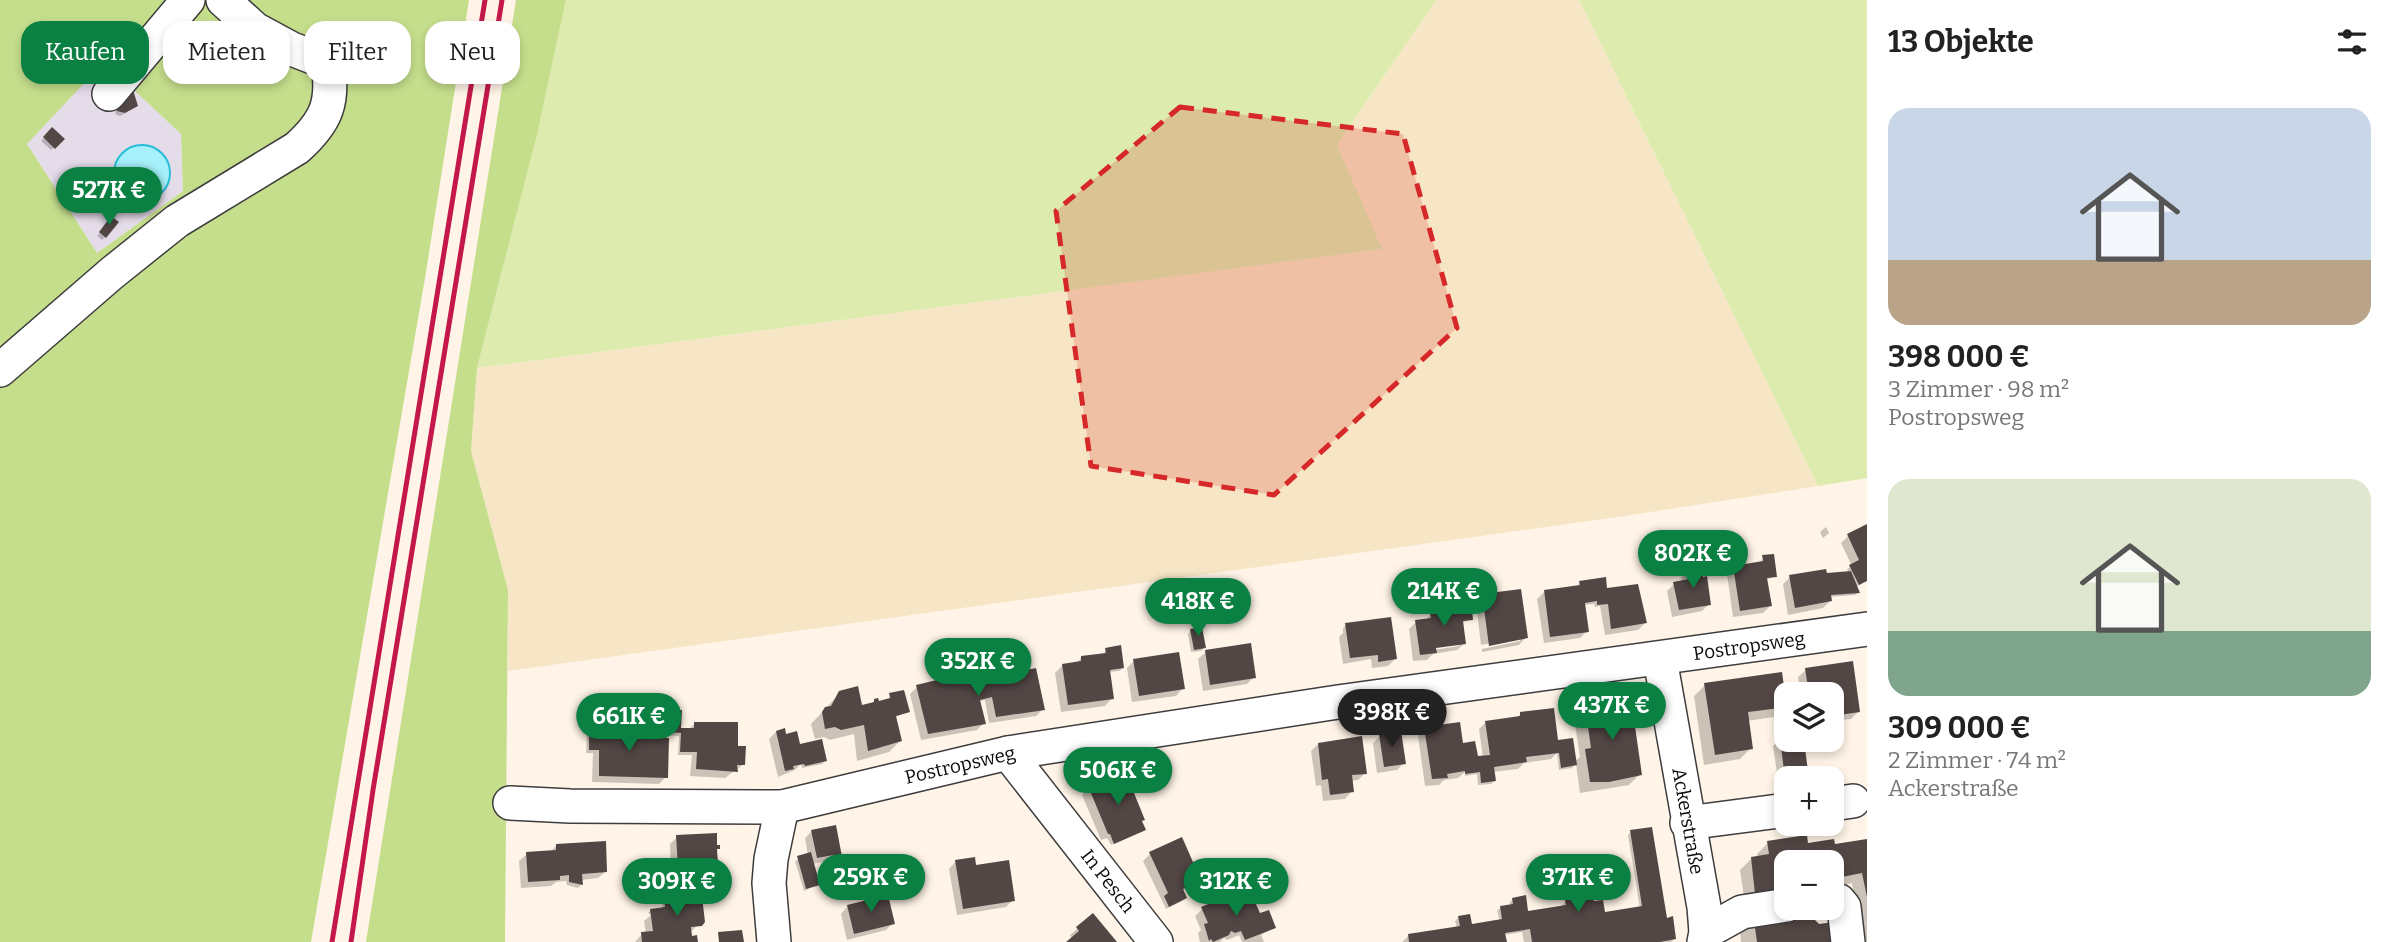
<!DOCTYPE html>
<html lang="de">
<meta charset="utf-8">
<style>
body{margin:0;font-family:Bitter,serif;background:#f6f6f6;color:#222;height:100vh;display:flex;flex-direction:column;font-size:26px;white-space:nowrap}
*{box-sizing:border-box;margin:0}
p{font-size:23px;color:#767676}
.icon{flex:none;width:38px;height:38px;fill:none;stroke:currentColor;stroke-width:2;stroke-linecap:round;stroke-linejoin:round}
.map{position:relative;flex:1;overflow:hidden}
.drawer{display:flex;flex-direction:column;background:#fff;width:525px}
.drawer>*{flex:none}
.guide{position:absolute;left:21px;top:21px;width:665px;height:63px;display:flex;gap:14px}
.tools{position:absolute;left:1774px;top:682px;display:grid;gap:14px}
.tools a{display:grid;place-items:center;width:70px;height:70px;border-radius:14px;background:#fff;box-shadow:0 4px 10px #0003;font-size:35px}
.price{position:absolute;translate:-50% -60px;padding:0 16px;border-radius:24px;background:#0b8043;color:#fff;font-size:23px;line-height:46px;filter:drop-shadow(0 2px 4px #0008)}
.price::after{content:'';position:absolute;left:50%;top:42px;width:21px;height:16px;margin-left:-10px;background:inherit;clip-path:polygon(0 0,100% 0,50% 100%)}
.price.selected{background:#222;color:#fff}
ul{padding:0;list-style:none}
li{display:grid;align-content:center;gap:14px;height:371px;padding:0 21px}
li span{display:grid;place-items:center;height:217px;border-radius:21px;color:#555}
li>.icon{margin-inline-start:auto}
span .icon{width:126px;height:126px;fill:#fffc;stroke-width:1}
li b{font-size:30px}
h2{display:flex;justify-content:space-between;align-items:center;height:84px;padding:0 21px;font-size:30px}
.chip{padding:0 24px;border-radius:21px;background:#fff;box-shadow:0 4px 10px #0003;font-size:24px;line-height:63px}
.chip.selected{background:#0b8043;color:#fff}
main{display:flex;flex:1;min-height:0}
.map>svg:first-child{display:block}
</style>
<main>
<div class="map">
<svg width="1867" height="942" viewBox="0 0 1867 942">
<rect width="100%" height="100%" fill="#fff4e7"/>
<path fill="#e5dcea" d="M104 61 181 134 183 191 97 253 27 144Z"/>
<path fill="#f7e6c5" d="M1436 0H1579L1818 486 1625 516 508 671V590L471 451 477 368 1381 249 1337 145Z"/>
<g fill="#ddecae">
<path d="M566 0H1436L1337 145 1382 249 477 368 537 135Z"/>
<path d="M1579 0H1867V478L1818 486Z"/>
</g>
<g fill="#c5de8c" fill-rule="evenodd">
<path d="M0 0H469L425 278 311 942H0ZM104 62 181 134 183 191 97 253 27 144Z"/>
<path d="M516 0H566L537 135 477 368 471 451 508 590 505 942H366Z"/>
</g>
<circle fill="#a6f1fb" stroke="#28bdd8" stroke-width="2" cx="142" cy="173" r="28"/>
<g fill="#0003" fill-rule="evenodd">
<path d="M122 92 132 109 120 116 115 114Z"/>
<path d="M52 129 63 139 51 150 41 141Z"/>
<path d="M108 172H111L116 189 111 194 105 175Z"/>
<path d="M109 221 105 237 102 240 97 236Z"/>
<path d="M1867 526V580L1856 587 1858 593 1855 595 1829 597 1830 601 1823 608 1788 615 1783 584 1790 577 1849 573 1847 569 1852 566 1841 543 1848 536Z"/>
<path d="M1826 527 1829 533 1823 538 1820 532Z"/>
<path d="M1707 537 1716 550 1706 554 1704 540Z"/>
<path d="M1761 559 1775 576 1766 580 1770 606 1763 613 1733 617 1727 574 1734 567 1761 563Z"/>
<path d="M1688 571 1709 604 1702 611 1672 617 1667 591 1674 584 1682 582 1681 578Z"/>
<path d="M1580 582 1605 590 1645 623 1638 630 1605 635 1600 606 1595 607 1594 604 1583 605 1587 631 1580 638 1544 643 1537 599 1544 592 1577 587Z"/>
<path d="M1483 596 1526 637 1519 645 1482 652V649L1520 641V638L1481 645 1476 603Z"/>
<path d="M1460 600 1471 619 1462 623 1465 643 1457 650 1433 654 1427 660 1413 661 1409 629 1416 622 1425 621 1431 614 1457 611 1456 603ZM1459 643V646L1427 651V648Z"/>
<path d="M1346 625 1395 659 1388 666 1372 668 1371 659 1343 664 1339 637 1343 633V628Z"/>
<path d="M1191 631 1204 648 1201 651 1191 652 1188 634Z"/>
<path d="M1106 649 1123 668 1119 671 1108 672 1112 698 1105 706 1061 712 1055 673 1063 665 1076 664 1081 658 1103 655Z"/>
<path d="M1206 652 1254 677 1247 684 1203 691 1198 659Z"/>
<path d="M1134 661 1183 688 1176 696 1132 702 1127 668Z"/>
<path d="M1806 670 1858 712 1851 719 1832 721V695H1801L1798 677Z"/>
<path d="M1011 675 1043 709 1036 716 989 723 985 700 978 701 984 723 977 730 921 740 910 694 917 687Z"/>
<path d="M1705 685 1785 706 1774 717 1747 721 1751 748 1740 759 1704 765 1694 696Z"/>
<path d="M840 693 861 707 871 705 875 701 877 703 889 700 892 694 908 712 895 717 900 741 889 752 857 761 854 734 830 740 824 737 815 739 811 724Z"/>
<path d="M1585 707 1640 774 1629 785 1580 793 1576 764 1572 768 1559 770 1557 753 1551 759 1524 763 1518 769 1492 772 1494 781 1491 784 1478 785 1477 774 1465 776V772L1458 778 1444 780 1439 785 1425 786 1418 736 1425 729 1462 745 1476 758H1483L1479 729 1486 722 1516 718 1521 714 1557 742 1574 762 1580 757 1574 718Z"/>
<path d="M670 711 679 730H688L695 723 736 748 744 764 725 778 690 776 692 755H678L679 736 666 735 667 714Z"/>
<path d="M590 729 623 733 633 738 666 777 659 784 592 782 593 753H586L587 732Z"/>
<path d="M776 732 785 736 799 748 825 761 822 764 802 768 801 764 795 770 778 777 769 739Z"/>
<path d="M1380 736 1404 763 1397 770 1377 773 1373 743Z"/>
<path d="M1780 739 1787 779V800H1781L1773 746Z"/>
<path d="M1318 744 1365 773 1358 780 1351 781 1352 791 1345 799 1323 801 1321 785 1316 786 1311 751Z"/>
<path d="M1089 788 1144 830 1111 845 1107 838 1101 840 1082 795Z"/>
<path d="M835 827 844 877 837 884 821 887 819 876 827 868 826 861 812 864 818 884 804 891 795 861 808 855 805 838 812 831Z"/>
<path d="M1631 832 1674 939 1671 942H1524L1522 932 1504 935 1505 942H1402L1408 936 1457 928 1455 921 1458 918 1470 926 1500 921 1497 911 1500 908 1510 906V902L1513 899 1526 913 1560 907 1566 901 1575 900 1580 895 1604 914 1640 909 1628 835Z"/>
<path d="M677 837 718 848 716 851V864L709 871 671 873 670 844Z"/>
<path d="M1181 839 1192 864 1206 876 1199 883 1182 891 1185 898 1182 901 1166 909 1143 861 1150 854Z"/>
<path d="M1867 841V942H1845L1857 922 1852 883 1832 887V863H1787L1745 904 1740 870 1751 859 1758 858 1757 854 1768 843 1833 845Z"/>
<path d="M556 846 606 871 598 878 581 880V885L578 888 567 885 566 881 556 882 551 886 521 888 519 861 527 854 550 852Z"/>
<path d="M956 861 975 867 1013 900 1006 907 957 915 949 869Z"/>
<path d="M665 897 703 921 690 932V937L696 942H635L642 934H646L644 921 651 915 648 913 651 910 663 909 662 901Z"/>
<path d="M1248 903 1274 927 1261 935 1264 942H1242L1239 935 1227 940 1224 938 1220 942H1200L1198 933 1201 930 1195 916 1202 909Z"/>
<path d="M848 906 893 923 886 930 847 940 841 914Z"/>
<path d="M1093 915 1113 942H1068L1072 939 1070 935Z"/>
<path d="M1754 916 1813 920 1835 942H1741L1740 930Z"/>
</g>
<g fill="#534745">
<path d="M125 87 133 90 138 106 125 113 117 111Z"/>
<path d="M52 127 65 139 55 149 43 137Z"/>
<path d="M111 216 119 222 106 238 99 232Z"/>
<path d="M1867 524V581L1859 585 1849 565 1859 560 1847 534Z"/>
<path d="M1715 533 1718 550 1709 552 1706 535Z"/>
<path d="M1774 554 1777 577 1767 578 1772 606 1740 611 1733 566 1763 561 1762 555Z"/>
<path d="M1702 567 1703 577 1707 576 1711 605 1679 610 1673 582 1689 579 1687 569Z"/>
<path d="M1826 569 1827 573 1851 571 1860 593 1831 595 1832 601 1795 608 1789 575Z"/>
<path d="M1606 577 1607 588 1638 584 1647 623 1611 629 1608 604 1597 605V601L1585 603 1589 632 1550 637 1544 590 1580 585 1579 581Z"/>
<path d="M1521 589 1528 638 1489 646 1482 594Z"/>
<path d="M1471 597 1473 620 1463 621 1466 644 1436 648 1437 653 1420 655 1415 620 1431 618 1430 613 1460 609 1459 598Z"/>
<path d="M1391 617 1397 659 1378 662V655L1350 658 1345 623Z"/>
<path d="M1202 627 1206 648 1194 650 1190 629Z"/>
<path d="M1251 643 1256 678 1210 685 1205 650Z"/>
<path d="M1121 645 1124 668 1110 670 1114 699 1068 705 1062 664 1081 661V656L1106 653 1105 648Z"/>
<path d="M1179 652 1185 689 1139 696 1133 659Z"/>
<path d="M1853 661 1860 712 1832 716V695H1809L1805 668Z"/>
<path d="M1011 667 1012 673 1036 668 1045 710 996 717 992 697 980 700 986 724 928 734 916 685 962 674 963 681Z"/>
<path d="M1782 672 1787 707 1748 712 1753 749 1715 755 1704 683Z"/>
<path d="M858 686 862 705 874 702V699L878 698 879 701 890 698 889 693 904 690 910 712 896 716 902 741 868 751 864 725 841 730 835 727 825 729 822 712 825 707 831 706 839 691Z"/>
<path d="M1631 699 1642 775 1609 782H1590L1585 749 1591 748 1585 705Z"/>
<path d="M1554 708 1558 740 1573 738 1577 765 1561 768 1559 753 1526 757 1527 762 1494 767 1496 781 1481 783 1480 772 1465 774V771L1447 774 1448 778 1432 779 1424 727 1460 722 1463 743 1475 741 1478 756 1490 755 1485 721 1520 716V712Z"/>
<path d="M669 710H682L681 728H694V722H738V746H746L745 765H737L738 772 696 769 697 752H680L681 733 669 732Z"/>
<path d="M589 727H624V731H635V737L669 738 668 778 599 776V750H589Z"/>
<path d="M785 728 786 734 797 731 800 744 822 739 827 761 805 766 804 764 793 766 794 769 785 771 776 731Z"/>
<path d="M1401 731 1406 764 1384 767 1379 734Z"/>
<path d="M1362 736 1367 774 1352 775 1354 792 1330 795 1328 779 1322 780 1318 743Z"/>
<path d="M1787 737V740H1804L1809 779H1785L1780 738Z"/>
<path d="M1125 771 1145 820 1142 821 1146 830 1114 844 1110 834H1108L1088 786Z"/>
<path d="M836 825 846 878 828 881 825 867 835 865 833 855 817 858 811 830Z"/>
<path d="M1652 827 1667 918 1673 916 1676 939 1660 942H1532L1530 929 1505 933 1507 942H1409L1408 934 1460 926 1458 916 1470 914 1472 924 1502 919 1500 906 1513 904 1512 898 1526 895 1528 911 1566 905 1565 900 1580 897 1579 893 1592 891 1594 901 1603 900 1605 912 1642 906 1630 830Z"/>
<path d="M717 833V845H720V849H717L718 865 678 867 676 835Z"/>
<path d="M1807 835 1808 843 1834 839 1835 844 1867 839V897L1862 873 1832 879V863H1787V894H1755L1751 857 1769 854 1767 841Z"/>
<path d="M1182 837 1193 862 1201 859 1209 876 1183 889 1187 898 1169 907 1164 896 1168 893 1149 852Z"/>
<path d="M606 841 607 872 582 874 583 885 569 882V875L560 876V880L528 882 526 852 556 850V844Z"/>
<path d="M811 852 820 885 806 889 797 856Z"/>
<path d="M975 857 976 865 1009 860 1015 901 963 909 955 860Z"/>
<path d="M701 888 705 922 702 926 691 927 692 936 697 935 698 942H642L641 932 653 931 650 909 665 907 664 896Z"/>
<path d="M1244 889 1250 904 1255 902 1260 913 1269 910 1276 928 1245 940 1241 931 1235 933 1231 931 1229 935 1213 942 1211 939 1209 941 1204 924 1208 923 1201 907Z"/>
<path d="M888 895 895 924 854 934 847 905Z"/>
<path d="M1794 908H1813L1815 920 1819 924 1834 922 1837 942H1757L1753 914Z"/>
<path d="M1093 913 1117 942H1066L1079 931 1076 927Z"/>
<path d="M742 930 744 942H719L718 932Z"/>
</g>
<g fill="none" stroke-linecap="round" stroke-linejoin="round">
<g stroke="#3d3d3d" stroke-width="36">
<g id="minor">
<path d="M109 94 188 0"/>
<path d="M0 370 112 273 177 221 297 148C327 121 334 102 328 63L292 49 255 29 223 0"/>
<path d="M1660 659 1704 907 1706 932 1704 942"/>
<path d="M1008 753 1156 942"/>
<path d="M510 803 570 806 782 807 1008 753 1338 702 1867 629"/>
<path d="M1832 804 1853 801"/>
<path d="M1687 823 1787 810"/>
<path d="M1832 901H1839L1844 907 1848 942"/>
<path d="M1706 932 1742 912 1787 905"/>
<path d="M774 942 769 883 771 859 782 807"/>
</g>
</g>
<use href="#minor" stroke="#fff" stroke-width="33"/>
<g stroke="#c4184b" stroke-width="5">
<path d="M332 942 485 0"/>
<path d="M351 942 373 790 502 0"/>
</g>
</g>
<path fill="#d62828" fill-opacity="0.2" stroke="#d62828" stroke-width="5" stroke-dasharray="14 9" stroke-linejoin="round" d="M1180 107 1403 134 1457 328 1274 495 1091 466 1056 211Z"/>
<g text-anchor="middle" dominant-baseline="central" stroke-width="7" stroke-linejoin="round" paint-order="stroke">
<g font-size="19" fill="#0a0a0a" stroke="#fff">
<text transform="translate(1749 646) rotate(-8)">Postropsweg</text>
<text transform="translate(960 765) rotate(-13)">Postropsweg</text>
<text transform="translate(1688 821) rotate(80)">Ackerstraße</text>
<text transform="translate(1108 881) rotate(52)">In Pesch</text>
</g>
</g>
</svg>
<div class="tools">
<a><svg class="icon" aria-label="layers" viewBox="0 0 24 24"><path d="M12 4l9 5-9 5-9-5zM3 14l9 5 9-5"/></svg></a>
<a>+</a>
<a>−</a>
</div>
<b class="price" style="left:109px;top:227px">527K €</b>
<b class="price" style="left:1693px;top:590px">802K €</b>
<b class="price" style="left:1444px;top:628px">214K €</b>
<b class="price" style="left:1198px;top:638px">418K €</b>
<b class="price" style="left:978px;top:698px">352K €</b>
<b class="price" style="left:1612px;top:742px">437K €</b>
<b class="price selected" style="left:1392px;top:749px">398K €</b>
<b class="price" style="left:629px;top:753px">661K €</b>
<b class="price" style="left:1118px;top:807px">506K €</b>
<b class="price" style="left:871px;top:914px">259K €</b>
<b class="price" style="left:1578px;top:914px">371K €</b>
<b class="price" style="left:677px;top:918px">309K €</b>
<b class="price" style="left:1236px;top:918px">312K €</b>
<div class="guide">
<a class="chip selected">Kaufen</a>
<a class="chip">Mieten</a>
<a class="chip">Filter</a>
<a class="chip">Neu</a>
</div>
</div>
<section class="drawer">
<h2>13 Objekte<svg class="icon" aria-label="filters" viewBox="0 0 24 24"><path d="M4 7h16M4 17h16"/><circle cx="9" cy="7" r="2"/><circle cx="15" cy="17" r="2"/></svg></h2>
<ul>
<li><span style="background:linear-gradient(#c9d6e8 70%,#b9a48a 0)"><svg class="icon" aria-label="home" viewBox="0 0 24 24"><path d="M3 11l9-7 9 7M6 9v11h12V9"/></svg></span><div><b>398 000 €</b><p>3 Zimmer · 98 m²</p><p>Postropsweg</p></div></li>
<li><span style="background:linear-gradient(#dfe7d0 70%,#7fa58c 0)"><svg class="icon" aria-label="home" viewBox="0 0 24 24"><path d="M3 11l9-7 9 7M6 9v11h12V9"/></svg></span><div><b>309 000 €</b><p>2 Zimmer · 74 m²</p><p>Ackerstraße</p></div></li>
</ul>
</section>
</main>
